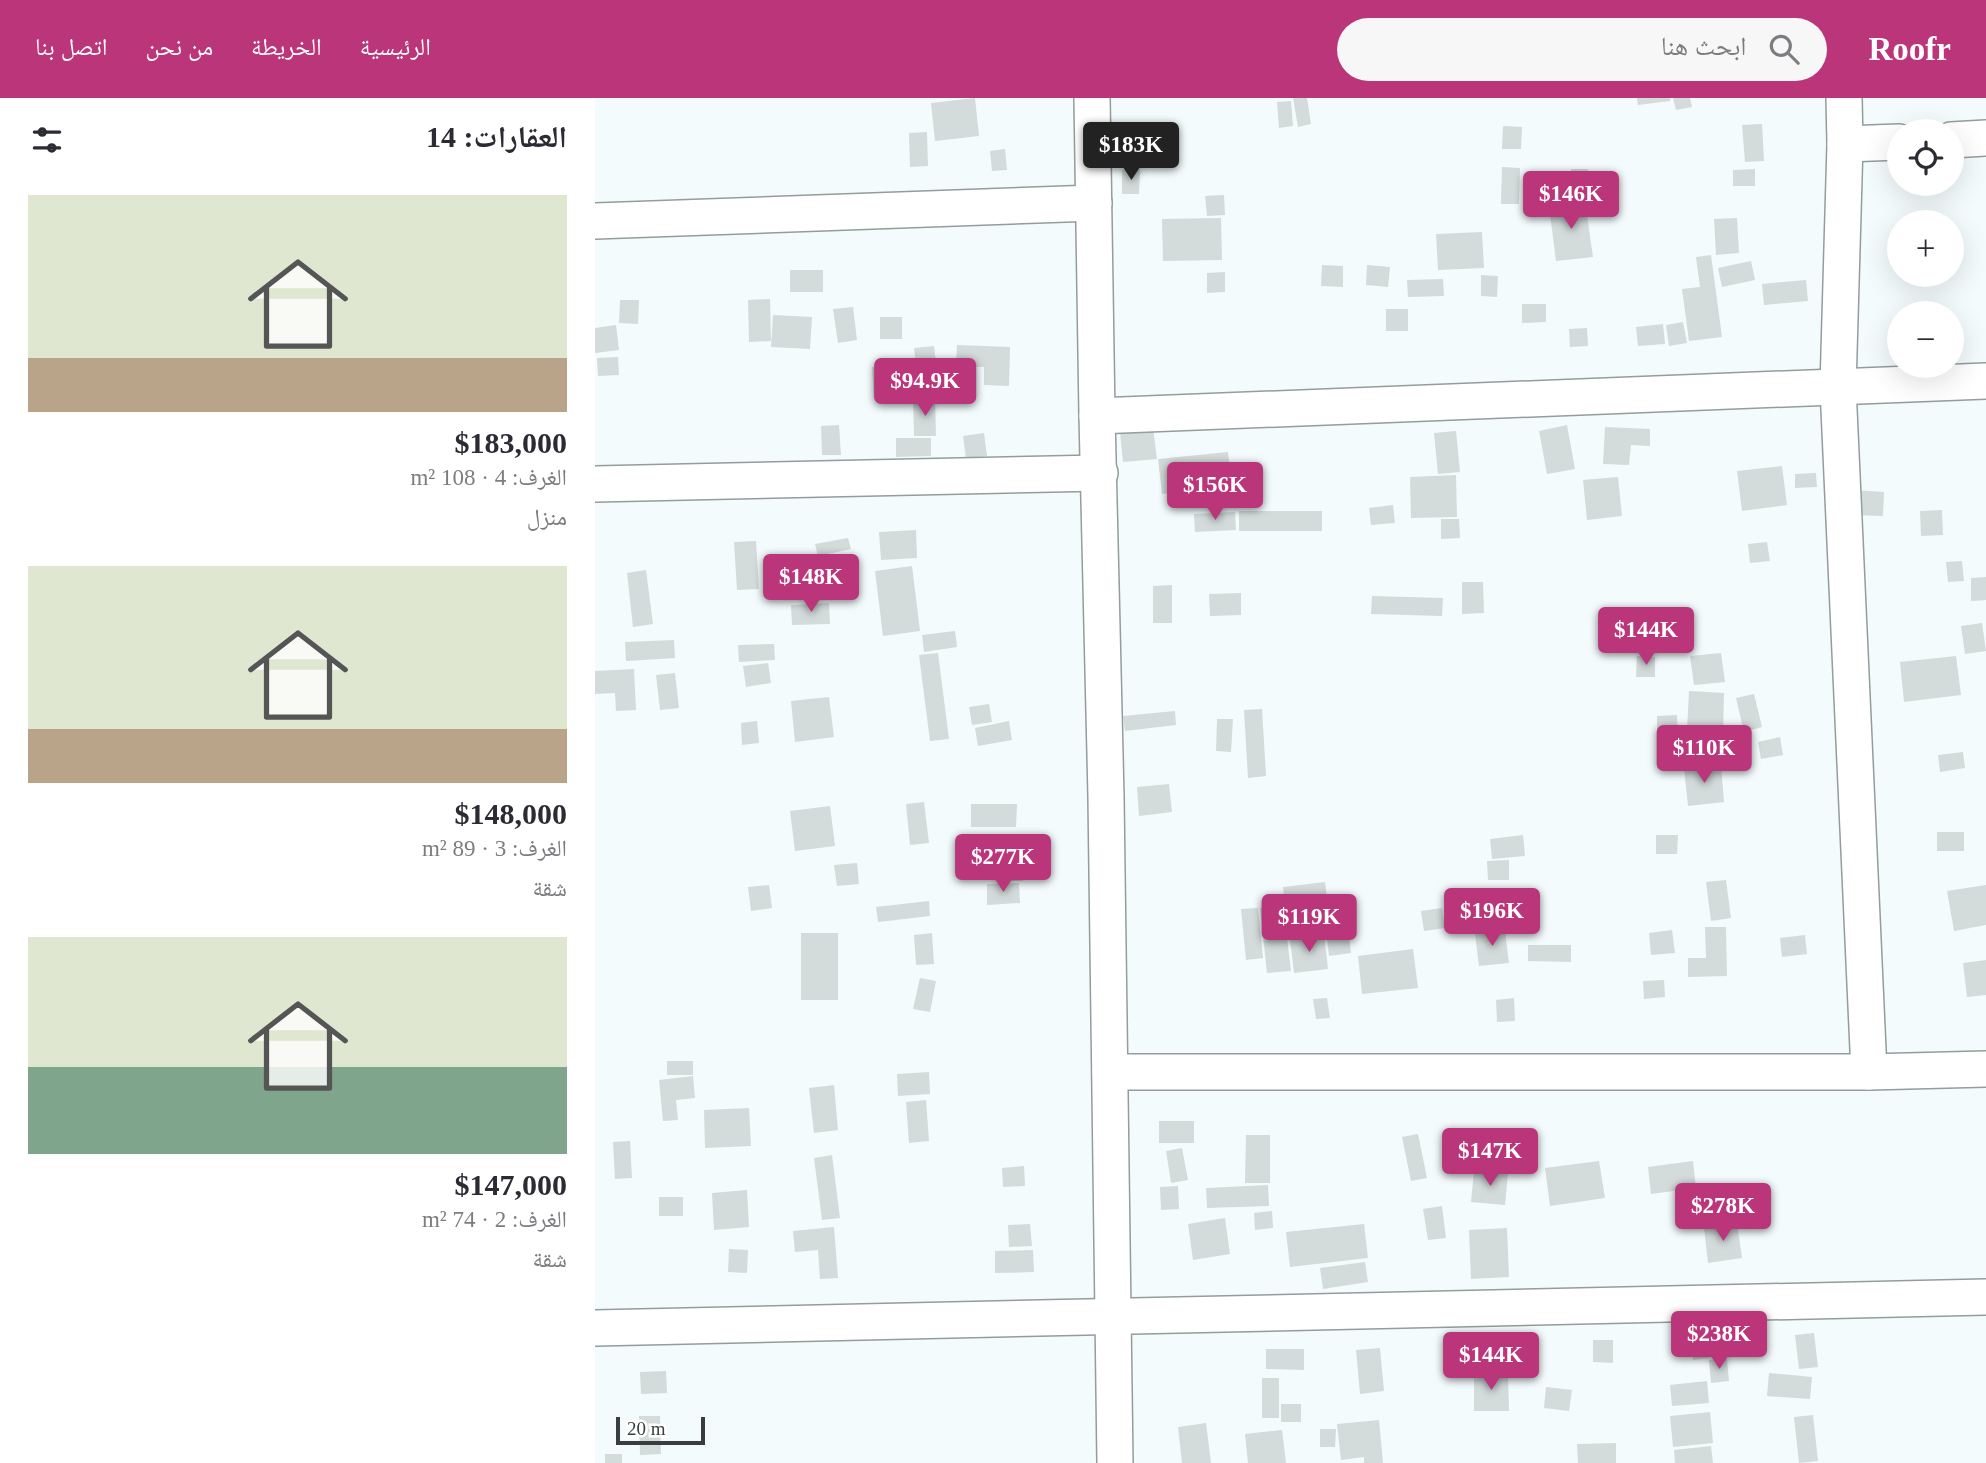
<!DOCTYPE html>
<html lang="ar">
<meta charset="utf-8">
<style>
body{margin:0;font-family:"Times New Roman","Noto Naskh Arabic",serif;background:#f7f7f7;color:#2b2b33;direction:rtl;height:100vh;display:flex;flex-direction:column;font-size:26px;white-space:nowrap}
*{box-sizing:border-box;margin:0}
p{font-size:23px;color:#7c7c81}
.icon{flex:none;width:38px;height:38px;fill:none;stroke:currentColor;stroke-width:2;stroke-linecap:round;stroke-linejoin:round}
.map{position:relative;flex:1;overflow:hidden;direction:ltr}
.side{display:flex;flex-direction:column;background:#fff;width:595px}
.side>*{flex:none}
.fabs{position:absolute;left:1292px;top:21px;display:grid;gap:14px}
.fabs a{display:grid;place-items:center;width:77px;height:77px;border-radius:50%;background:#fff;box-shadow:0 7px 28px #0002;font-size:35px}
.scale{position:absolute;left:21px;bottom:18px;width:89px;box-sizing:border-box;padding-left:7px;border:4px solid #3a3d3d;border-top:0;font-size:19px;line-height:24px;white-space:nowrap;color:#3a3d3d;-webkit-text-stroke:5px #fff;paint-order:stroke}
.price{position:absolute;translate:-50% -60px;padding:0 16px;border-radius:7px;background:#ba3579;color:#fff;font-size:23px;line-height:46px;filter:drop-shadow(0 2px 4px #0008)}
.price::after{content:'';position:absolute;left:50%;top:42px;width:21px;height:16px;margin-left:-10px;background:inherit;clip-path:polygon(0 0,100% 0,50% 100%)}
.price.active{background:#222;color:#fff}
ul{padding:0;list-style:none}
li{display:grid;align-content:center;gap:14px;height:371px;padding:0 28px}
li span{display:grid;place-items:center;height:217px;border-radius:0px;color:#555}
li>.icon{margin-inline-start:auto}
span .icon{width:126px;height:126px;fill:#fffc;stroke-width:1}
li b{font-size:30px}
h2{display:flex;justify-content:space-between;align-items:center;height:84px;padding:0 28px;font-size:30px}
header{display:flex;align-items:center;gap:42px;box-sizing:border-box;height:98px;padding:0 35px;background:#ba3579;color:#fff}
header strong{font-size:33px}
nav{display:flex;gap:38px;margin-inline-start:auto;font-size:24px}
.search{width:490px;height:63px;background:#f7f7f7;display:flex;align-items:center;gap:18px;box-sizing:border-box;padding:0 24px;border-radius:38px;color:#7c7c81;font-size:26px}
main{display:flex;flex:1;min-height:0}
.map>svg:first-child{display:block}
</style>
<header>
<strong>Roofr</strong>
<div class="search"><svg class="icon" aria-label="search" viewBox="0 0 24 24"><circle cx="10" cy="10" r="6"/><path d="M15 15l6 6"/></svg>ابحث هنا</div>
<nav><a>الرئيسية</a><a>الخريطة</a><a>من نحن</a><a>اتصل بنا</a></nav>
</header>
<main>
<div class="map">
<svg width="1391" height="1365" viewBox="0 0 1391 1365">
<rect width="100%" height="100%" fill="#f3fbfc"/>
<g fill="#d3dbdb">
<path d="M380 0 384 38 340 43 336 5Z"/>
<path d="M698 0H712L716 26 703 29Z"/>
<path d="M1042 0H1075V3L1043 7Z"/>
<path d="M1078 0H1095L1097 9 1081 12Z"/>
<path d="M696 3 698 28 684 30 682 4Z"/>
<path d="M1167 26 1169 63 1150 64 1147 27Z"/>
<path d="M908 28 927 29 926 51H907Z"/>
<path d="M332 34 333 68 315 69 314 35Z"/>
<path d="M410 51 412 72 397 73 395 53Z"/>
<path d="M907 69 925 70 924 106H906Z"/>
<path d="M976 71H993L994 93 976 94Z"/>
<path d="M1160 71V88H1138V72Z"/>
<path d="M527 72H545L544 96H527Z"/>
<path d="M629 97 630 117 612 118 610 98Z"/>
<path d="M990 103 998 159 961 163 954 108Z"/>
<path d="M626 120 627 162 568 163 567 121Z"/>
<path d="M1142 120 1144 155 1121 157 1119 121Z"/>
<path d="M887 134 889 170 843 172 841 136Z"/>
<path d="M1116 157 1127 239 1094 243 1087 191 1105 189 1101 159Z"/>
<path d="M1156 163 1160 182 1127 189 1123 170Z"/>
<path d="M727 167 748 168V189L726 188Z"/>
<path d="M772 167 795 169 793 189 771 187Z"/>
<rect x="195" y="172" width="33" height="22"/>
<path d="M630 174V194L612 195V175Z"/>
<path d="M886 177 903 178 902 199 886 198Z"/>
<path d="M848 181 849 198 813 199 812 182Z"/>
<path d="M1211 182 1213 203 1169 207 1167 186Z"/>
<path d="M175 201 176 243 154 244 153 202Z"/>
<path d="M25 202H44L43 226 24 225Z"/>
<path d="M927 206H951V224L927 225Z"/>
<path d="M258 209 262 242 243 245 238 211Z"/>
<rect x="791" y="211" width="22" height="22"/>
<path d="M178 217 217 219 215 251 176 249Z"/>
<rect x="285" y="219" width="22" height="22"/>
<path d="M1088 224 1092 245 1074 248 1071 227Z"/>
<path d="M1068 226 1070 246 1043 248 1041 229Z"/>
<path d="M21 227 24 252 0 255V230Z"/>
<path d="M992 230 993 248 975 249 974 231Z"/>
<path d="M362 247 415 249 414 288 389 287V269L361 268Z"/>
<path d="M339 248 345 298 325 301 319 250Z"/>
<path d="M23 259 24 277 3 278 2 260Z"/>
<path d="M310 267 312 299 279 301 277 269Z"/>
<path d="M340 302 341 338H319L318 303Z"/>
<path d="M244 327 246 357H227L226 328Z"/>
<path d="M972 327 980 371 952 376 944 333Z"/>
<path d="M1010 329 1055 331V348L1036 347 1034 367 1008 366Z"/>
<path d="M558 330 562 361 528 364 525 334Z"/>
<path d="M861 333 865 374 843 376 839 335Z"/>
<path d="M389 335 392 358 371 361 368 338Z"/>
<path d="M301 340H336V358L301 359Z"/>
<path d="M633 354 637 388 567 396 563 361Z"/>
<path d="M1187 368 1192 407 1147 413 1142 373Z"/>
<path d="M1221 375 1222 389 1200 390V376Z"/>
<path d="M861 377 862 419 816 420 815 379Z"/>
<path d="M1023 379 1027 418 992 422 988 382Z"/>
<path d="M1258 392 1289 394 1288 418 1257 417Z"/>
<path d="M798 407 800 425 776 427 774 410Z"/>
<path d="M1347 412 1348 437 1326 438 1325 413Z"/>
<rect x="644" y="413" width="83" height="20"/>
<path d="M640 414 641 432 600 434 599 416Z"/>
<path d="M846 421H864L865 440 846 441Z"/>
<path d="M321 432 322 460 286 462 284 434Z"/>
<path d="M253 440 256 451 223 458 220 446Z"/>
<path d="M161 443 164 491 142 492 139 444Z"/>
<path d="M1172 444 1175 463 1155 465 1153 446Z"/>
<path d="M1367 463 1369 483 1353 484 1351 464Z"/>
<path d="M317 468 325 533 288 538 280 473Z"/>
<path d="M51 472 58 526 38 529 32 475Z"/>
<path d="M1391 479V502L1376 503V480Z"/>
<path d="M867 484H888L889 515 867 516Z"/>
<path d="M577 487V525H558V488Z"/>
<path d="M646 495V517L615 518 614 496Z"/>
<path d="M777 498 848 500 847 518 776 516Z"/>
<path d="M234 505 235 526 197 527 196 507Z"/>
<path d="M1387 525 1391 553 1370 556 1366 528Z"/>
<path d="M360 533 362 549 329 554 327 537Z"/>
<path d="M79 542 80 560 31 563 30 544Z"/>
<path d="M179 546 180 562 144 564 143 547Z"/>
<path d="M343 555 354 641 335 643 324 557Z"/>
<path d="M1126 555 1130 584 1099 587 1095 558Z"/>
<path d="M1042 558 1060 559V579H1041Z"/>
<path d="M1361 558 1366 597 1309 604 1305 564Z"/>
<path d="M173 565 176 585 151 589 148 568Z"/>
<path d="M39 571 41 612 21 613 20 595 0 596V573Z"/>
<path d="M80 575 84 610 65 612 61 577Z"/>
<path d="M1094 593 1129 595 1128 635 1092 633Z"/>
<path d="M1159 596 1167 629 1149 634 1141 600Z"/>
<path d="M234 599 239 639 200 644 196 603Z"/>
<path d="M394 606 397 624 377 627 374 609Z"/>
<path d="M667 611 671 678 653 680 649 612Z"/>
<path d="M580 613 581 627 530 633 528 618Z"/>
<path d="M1082 617 1083 646 1062 647V618Z"/>
<path d="M622 621H638L636 654 621 653Z"/>
<path d="M162 623 164 645 147 647 146 625Z"/>
<path d="M414 623 417 642 383 648 380 630Z"/>
<path d="M1185 639 1188 657 1166 661 1163 644Z"/>
<path d="M1368 654 1370 670 1345 674 1343 657Z"/>
<path d="M1126 667 1129 704 1093 708 1089 670Z"/>
<path d="M574 686 577 714 544 718 542 689Z"/>
<path d="M329 704 334 745 315 747 311 706Z"/>
<path d="M376 706H422L421 729H376Z"/>
<path d="M235 708 240 748 200 753 195 713Z"/>
<rect x="1342" y="734" width="27" height="19"/>
<path d="M928 737 930 758 897 761 895 741Z"/>
<path d="M1061 737H1083L1082 756H1061Z"/>
<rect x="405" y="745" width="23" height="38"/>
<path d="M914 762V782H893L892 763Z"/>
<path d="M262 765 264 786 242 788 239 767Z"/>
<path d="M1131 782 1136 820 1116 823 1111 784Z"/>
<path d="M730 784 736 831 693 837 688 789Z"/>
<path d="M424 785 425 805 392 807V786Z"/>
<path d="M174 787 177 810 156 813 153 789Z"/>
<path d="M1391 787V827L1359 833 1352 793Z"/>
<path d="M334 803 335 818 283 824 281 809Z"/>
<path d="M688 807 696 873 672 875 665 810Z"/>
<path d="M872 807H910L911 828H872Z"/>
<path d="M663 810 668 860 651 862 646 811Z"/>
<path d="M847 810 850 830 829 833 826 813Z"/>
<path d="M1110 829H1131L1132 878 1093 879V860H1111Z"/>
<path d="M1077 832 1080 855 1056 857 1054 835Z"/>
<path d="M910 833 914 865 884 868 880 836Z"/>
<rect x="206" y="835" width="37" height="67"/>
<path d="M337 835 339 866 321 867 319 837Z"/>
<path d="M729 837 733 871 699 875 695 841Z"/>
<path d="M754 837 756 855 734 858 732 839Z"/>
<path d="M1210 837 1212 856 1187 859 1185 840Z"/>
<path d="M933 847H976V864L933 863Z"/>
<path d="M818 851 823 890 767 896 763 858Z"/>
<path d="M1391 862V897L1372 899 1368 865Z"/>
<path d="M325 880 341 883 335 914 318 911Z"/>
<path d="M1069 882 1070 899 1049 901 1048 883Z"/>
<path d="M732 900 735 920 721 921 718 901Z"/>
<path d="M919 900 920 923 902 924 901 902Z"/>
<rect x="72" y="963" width="26" height="14"/>
<path d="M334 974 335 996 303 998 302 976Z"/>
<path d="M98 978 100 1000 81 1002 83 1022 68 1023 64 982Z"/>
<path d="M239 987 243 1032 219 1035 214 990Z"/>
<path d="M331 1002 334 1043 314 1045 311 1004Z"/>
<path d="M154 1010 156 1048 110 1050 109 1012Z"/>
<rect x="564" y="1023" width="35" height="22"/>
<path d="M823 1036 832 1080 816 1083 807 1039Z"/>
<path d="M651 1037H675V1085H650Z"/>
<path d="M35 1043 37 1080 20 1081 18 1044Z"/>
<path d="M587 1050 593 1082 576 1085 571 1053Z"/>
<path d="M237 1057 245 1120 227 1122 219 1060Z"/>
<path d="M1004 1063 1010 1100 955 1108 950 1070Z"/>
<path d="M1098 1063 1101 1090 1056 1096 1053 1069Z"/>
<path d="M429 1068 430 1088 408 1089 407 1070Z"/>
<path d="M879 1073 913 1075 910 1107 876 1104Z"/>
<path d="M673 1087 674 1108 612 1110 611 1090Z"/>
<path d="M583 1088 584 1111 566 1112 565 1089Z"/>
<path d="M152 1092 154 1129 119 1132 117 1095Z"/>
<path d="M1147 1097 1149 1122 1111 1126 1108 1101Z"/>
<rect x="64" y="1099" width="24" height="19"/>
<path d="M847 1108 851 1140 833 1142 828 1111Z"/>
<path d="M677 1113 678 1130 660 1132 659 1115Z"/>
<path d="M630 1120 635 1156 598 1162 593 1126Z"/>
<path d="M1142 1125 1147 1160 1113 1165 1109 1130Z"/>
<path d="M435 1126 437 1148 414 1149 413 1127Z"/>
<path d="M769 1126 773 1160 695 1169 691 1134Z"/>
<path d="M239 1129 243 1180 225 1181 223 1152 200 1154 198 1133Z"/>
<path d="M912 1130 914 1179 876 1181 874 1132Z"/>
<path d="M134 1151 153 1152 152 1175 133 1174Z"/>
<path d="M438 1152 439 1174 400 1175V1153Z"/>
<path d="M770 1164 773 1184 728 1191 725 1170Z"/>
<path d="M1219 1235 1223 1269 1204 1271 1200 1237Z"/>
<path d="M998 1242H1018V1265L998 1264Z"/>
<path d="M1113 1243 1114 1260 1098 1262 1096 1244Z"/>
<path d="M785 1250 789 1293 765 1296 761 1252Z"/>
<path d="M671 1251H709V1272L671 1271Z"/>
<path d="M1132 1261 1134 1283 1116 1285 1114 1262Z"/>
<path d="M71 1273 72 1295 46 1296 45 1274Z"/>
<path d="M913 1275 914 1313H879V1276Z"/>
<path d="M1174 1275 1217 1279 1215 1301 1172 1298Z"/>
<rect x="667" y="1280" width="17" height="40"/>
<path d="M1112 1283 1114 1305 1077 1308 1075 1287Z"/>
<path d="M951 1289 977 1292 974 1313 949 1310Z"/>
<rect x="686" y="1306" width="20" height="18"/>
<path d="M1115 1314 1118 1345 1078 1349 1075 1318Z"/>
<path d="M1218 1317 1223 1363 1204 1365 1199 1319Z"/>
<path d="M44 1318H65L66 1356 45 1357Z"/>
<path d="M784 1322 788 1365H769V1359L746 1362 742 1326Z"/>
<path d="M611 1325 616 1365H587L583 1329Z"/>
<path d="M725 1331H741L740 1349H725Z"/>
<path d="M687 1332 691 1365H653L650 1336Z"/>
<path d="M1021 1345V1365H983L982 1346Z"/>
<path d="M1116 1348 1118 1365H1080L1079 1352Z"/>
<rect x="10" y="1356" width="17" height="9"/>
</g>
<g fill="none" stroke-linecap="round" stroke-linejoin="round">
<g stroke="#949c9c" stroke-width="38">
<g id="minor">
<path d="M497 0 502 318 511 699 520 1365"/>
<path d="M1249 0 1250 46 1243 289 1274 974"/>
<path d="M1356 42 1391 40"/>
<path d="M1250 46 1304 44"/>
<path d="M0 123 499 105"/>
<path d="M502 318 1391 283"/>
<path d="M0 386 505 375"/>
<path d="M515 974H1274L1391 971"/>
<path d="M0 1230 1391 1199"/>
</g>
</g>
<use href="#minor" stroke="#fff" stroke-width="35"/>
</g>
</svg>
<div class="fabs">
<a><svg class="icon" aria-label="locate" viewBox="0 0 24 24"><circle cx="12" cy="12" r="6"/><path d="M12 2v4M12 18v4M2 12h4M18 12h4"/></svg></a>
<a>+</a>
<a>−</a>
</div>
<div class="scale">20 m</div>
<b class="price active" style="left:536px;top:84px">$183K</b>
<b class="price" style="left:976px;top:133px">$146K</b>
<b class="price" style="left:330px;top:320px">$94.9K</b>
<b class="price" style="left:620px;top:424px">$156K</b>
<b class="price" style="left:216px;top:516px">$148K</b>
<b class="price" style="left:1051px;top:569px">$144K</b>
<b class="price" style="left:1109px;top:687px">$110K</b>
<b class="price" style="left:408px;top:796px">$277K</b>
<b class="price" style="left:897px;top:850px">$196K</b>
<b class="price" style="left:714px;top:856px">$119K</b>
<b class="price" style="left:895px;top:1090px">$147K</b>
<b class="price" style="left:1128px;top:1145px">$278K</b>
<b class="price" style="left:1124px;top:1273px">$238K</b>
<b class="price" style="left:896px;top:1294px">$144K</b>
</div>
<section class="side">
<h2>العقارات: 14<svg class="icon" aria-label="filters" viewBox="0 0 24 24"><path d="M4 7h16M4 17h16"/><circle cx="9" cy="7" r="2"/><circle cx="15" cy="17" r="2"/></svg></h2>
<ul>
<li><span style="background:linear-gradient(#dfe7d0 75%,#b9a48a 0)"><svg class="icon" aria-label="home" viewBox="0 0 24 24"><path d="M3 11l9-7 9 7M6 9v11h12V9"/></svg></span><div><b>$183,000</b><p>الغرف: 4 · 108 m²</p><p>منزل</p></div></li>
<li><span style="background:linear-gradient(#dfe7d0 75%,#b9a48a 0)"><svg class="icon" aria-label="home" viewBox="0 0 24 24"><path d="M3 11l9-7 9 7M6 9v11h12V9"/></svg></span><div><b>$148,000</b><p>الغرف: 3 · 89 m²</p><p>شقة</p></div></li>
<li><span style="background:linear-gradient(#dfe7d0 60%,#7fa58c 0)"><svg class="icon" aria-label="home" viewBox="0 0 24 24"><path d="M3 11l9-7 9 7M6 9v11h12V9"/></svg></span><div><b>$147,000</b><p>الغرف: 2 · 74 m²</p><p>شقة</p></div></li>
</ul>
</section>
</main>
